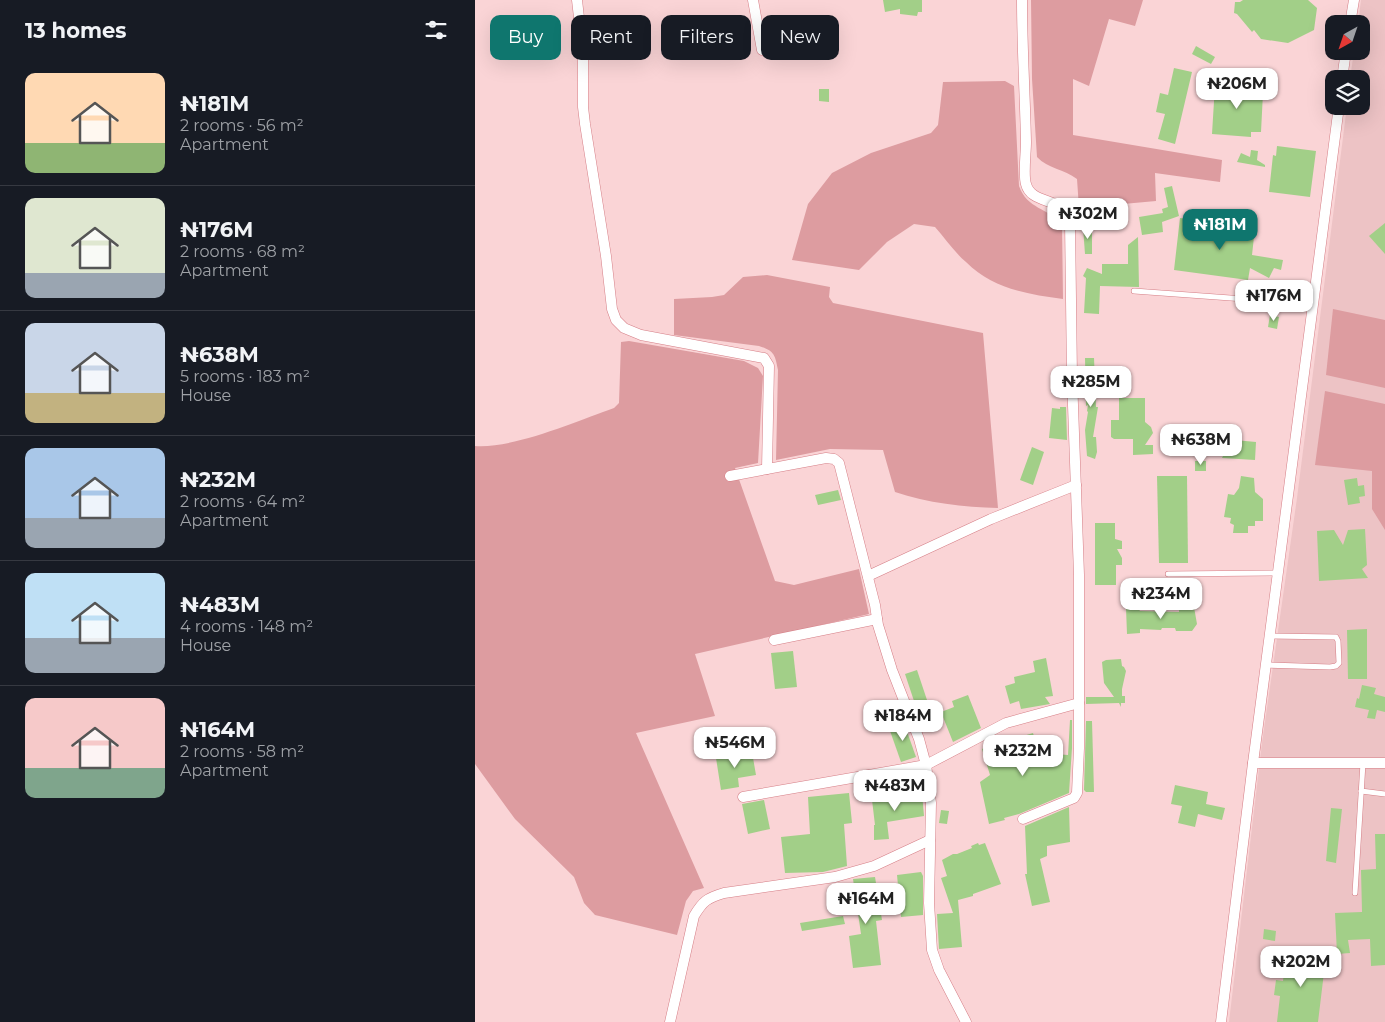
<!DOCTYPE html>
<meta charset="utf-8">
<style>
body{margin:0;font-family:Montserrat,sans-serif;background:#20242c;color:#f1f3f6;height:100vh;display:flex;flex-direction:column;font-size:19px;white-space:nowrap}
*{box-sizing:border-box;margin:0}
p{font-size:16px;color:#9ea1a6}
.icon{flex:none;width:28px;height:28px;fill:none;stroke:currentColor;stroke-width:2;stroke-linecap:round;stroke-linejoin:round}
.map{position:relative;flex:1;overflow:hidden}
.details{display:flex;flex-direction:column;background:#171b24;width:475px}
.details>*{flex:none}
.hud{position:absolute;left:15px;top:15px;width:475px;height:45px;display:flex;gap:10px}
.needle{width:32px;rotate:220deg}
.tools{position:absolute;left:850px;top:15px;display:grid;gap:10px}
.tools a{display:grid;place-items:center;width:45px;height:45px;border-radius:10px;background:#171b24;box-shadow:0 5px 20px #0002;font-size:25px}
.price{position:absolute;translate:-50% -42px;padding:0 11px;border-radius:10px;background:#fff;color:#222;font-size:16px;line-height:32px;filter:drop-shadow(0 1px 2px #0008)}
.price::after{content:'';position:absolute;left:50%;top:30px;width:15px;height:11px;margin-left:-8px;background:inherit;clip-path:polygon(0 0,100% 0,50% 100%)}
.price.current{background:#0f766e;color:#fff}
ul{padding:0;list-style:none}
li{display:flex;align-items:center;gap:15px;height:125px;padding:0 25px}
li+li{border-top:1px solid #363941}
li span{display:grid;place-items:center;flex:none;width:140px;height:100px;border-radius:10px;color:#555}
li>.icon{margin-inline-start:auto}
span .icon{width:60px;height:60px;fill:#fffc;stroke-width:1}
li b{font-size:21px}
h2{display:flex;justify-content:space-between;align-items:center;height:60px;padding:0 25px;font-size:21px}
.chip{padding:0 18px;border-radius:10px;background:#171b24;box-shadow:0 5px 20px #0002;font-size:18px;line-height:45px}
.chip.current{background:#0f766e;color:#fff}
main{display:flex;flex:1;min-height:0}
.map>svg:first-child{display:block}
</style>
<main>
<section class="details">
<h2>13 homes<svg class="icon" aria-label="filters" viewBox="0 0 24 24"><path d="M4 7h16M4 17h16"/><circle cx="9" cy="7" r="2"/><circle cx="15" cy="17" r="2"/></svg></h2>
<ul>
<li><span style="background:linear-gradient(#ffd9b3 70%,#8fb573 0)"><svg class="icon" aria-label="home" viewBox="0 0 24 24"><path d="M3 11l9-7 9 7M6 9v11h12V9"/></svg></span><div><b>₦181M</b><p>2 rooms · 56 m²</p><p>Apartment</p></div></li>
<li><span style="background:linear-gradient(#dfe7d0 75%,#9aa5b1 0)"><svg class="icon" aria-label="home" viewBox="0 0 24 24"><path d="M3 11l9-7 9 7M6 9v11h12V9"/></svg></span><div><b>₦176M</b><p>2 rooms · 68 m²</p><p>Apartment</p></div></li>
<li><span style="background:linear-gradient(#c9d6e8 70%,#c2b280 0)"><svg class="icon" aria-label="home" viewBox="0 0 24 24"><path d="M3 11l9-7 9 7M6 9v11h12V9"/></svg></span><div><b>₦638M</b><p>5 rooms · 183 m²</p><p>House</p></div></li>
<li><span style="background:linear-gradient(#a9c7e8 70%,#9aa5b1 0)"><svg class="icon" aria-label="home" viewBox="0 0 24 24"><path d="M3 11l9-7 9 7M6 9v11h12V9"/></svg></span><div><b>₦232M</b><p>2 rooms · 64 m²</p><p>Apartment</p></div></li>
<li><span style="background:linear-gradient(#bfe0f5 65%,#9aa5b1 0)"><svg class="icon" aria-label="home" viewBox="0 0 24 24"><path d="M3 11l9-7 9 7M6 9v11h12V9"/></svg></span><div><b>₦483M</b><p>4 rooms · 148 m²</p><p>House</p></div></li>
<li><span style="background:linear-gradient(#f6c9c9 70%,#7fa58c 0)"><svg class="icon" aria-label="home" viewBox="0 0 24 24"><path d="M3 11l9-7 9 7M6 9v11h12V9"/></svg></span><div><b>₦164M</b><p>2 rooms · 58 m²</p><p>Apartment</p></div></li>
</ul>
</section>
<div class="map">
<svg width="910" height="1022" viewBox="0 0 910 1022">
<rect width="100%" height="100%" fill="#fad4d6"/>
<path fill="#edc3c5" d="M886 0H910V1022H754L787 743 822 498 872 106H886V79H875L879 51H886V24H883Z"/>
<g fill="#dd9ca0">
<path d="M556 0H668L660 26 634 19 614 86 598 79V135L747 160 745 182 680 173 681 201 604 208 602 179C589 169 573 169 562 157L557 79Z"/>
<path d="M530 81 539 86 544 186C552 209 573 208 587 224L588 299C552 294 518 289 491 262 479 252 470 238 460 227L439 224 412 242 384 270 317 260 333 204 357 173 396 153 456 133 463 125 468 82Z"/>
<path d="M292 275 355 287 354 297 358 303 508 333 523 508C489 507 452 503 420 492L408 450 355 449 301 460 303 370C300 354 299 351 284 346L199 335V299L237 297 249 295 268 277Z"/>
<path d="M858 309 910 320V388L851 375Z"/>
<path d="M154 341 269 361 283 368 288 376 283 463 260 468 300 581 319 585 384 569 394 614 220 654 240 716 161 733 229 888 218 891 211 901 202 935 120 915 109 903 99 877 40 819 0 764V446C38 449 102 421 139 408L144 403 146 342Z"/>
<path d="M850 391 910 404V530L897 509V471L840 465Z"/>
</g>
<g fill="#a2cf88">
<path d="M408 0H447V12H443L442 16 425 14V9L410 12Z"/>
<path d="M768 0H833L842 8 839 30 813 43 786 39 779 30 777 32 762 14 759 13 760 2H765Z"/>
<path d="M721 46 740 57 736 64 717 54Z"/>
<path d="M699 68 717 72 700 144 683 139 690 114 681 112 685 93 693 95Z"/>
<path d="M766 84 783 85V92L788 93 786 132H776V137L737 134 740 85 766 86Z"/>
<path d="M344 89H354V102L344 101Z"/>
<path d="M802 146 841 151 835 197 794 192 798 155 801 156Z"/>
<path d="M776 150 783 151 782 160 790 165V167L762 162 766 153 775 157Z"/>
<path d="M697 186 704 216 687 222 688 232 667 235 664 217 688 213 687 209 693 207 689 188Z"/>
<path d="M705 218 780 228 777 255 808 260 806 270 799 268 794 278 775 268 773 280 699 270Z"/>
<path d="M910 223V254L894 236Z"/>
<path d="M608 227H617V254H610Z"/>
<path d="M663 237 664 287 625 286 624 314 609 313 611 278 608 276 612 268 627 274V264H653V245Z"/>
<path d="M795 315 804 317 802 329 793 327Z"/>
<path d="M610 358H619L621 407H623L618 437H621L622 452 620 459 612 456 610 430 613 412 612 411 613 405 611 406Z"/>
<path d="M644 398H670V422L676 427 678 433 670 445H678V454L658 455V439H639L636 437V420H644Z"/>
<path d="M585 407H591L592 440 574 438 577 408 585 409Z"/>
<path d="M749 439 781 442 780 460 747 458 748 456 740 454 743 441 748 442Z"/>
<path d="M557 447 569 452 558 485 545 480Z"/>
<rect x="720" y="461" width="11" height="10"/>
<path d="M682 476H712L713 563H684Z"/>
<path d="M766 476 779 478 780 492 788 499V521H780V526H773V533H758L759 525 755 523 756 518 749 517 753 494 759 495 764 488Z"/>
<path d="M882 478 883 486 889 485 890 496 884 497 885 503 873 505 869 480Z"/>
<path d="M363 490 366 500 343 505 340 495Z"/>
<path d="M620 523H640V539L647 541V549H642L647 558V565H641V585H620Z"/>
<path d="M890 529 892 565 887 569 893 578 844 581 842 531 859 530 868 545 873 530Z"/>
<path d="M704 606 719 607 722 624 717 631H701L700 628H687L686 630 665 629V633L652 634 651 608H663L665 611 704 612Z"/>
<path d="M892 629V679H873L872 630Z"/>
<path d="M318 651 322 687 300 689 296 653Z"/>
<path d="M571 658 578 696 570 697 575 704 546 709 544 701 535 704 530 686 540 683 539 677 560 672 558 661Z"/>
<path d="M646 659 647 666 649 667 651 671 647 689V696H650V703H646V707L644 703 611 704V697H639L629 683 627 662 631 660Z"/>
<path d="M442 670 452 700 440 704 430 674Z"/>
<path d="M887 685 901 688 899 694 910 697V712L902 710 900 719 892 718 894 710 880 707 882 698 884 699Z"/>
<path d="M493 695 506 728 478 742 466 712 479 707 477 701Z"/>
<path d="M595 720H597V748L594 793 544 814 529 818 530 820 514 824 505 782 515 775 507 749 526 741H532L558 733 564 754 578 751 580 754 593 755Z"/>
<path d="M611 721H617L619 792H611L609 790Z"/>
<path d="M429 723 441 757 426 762 414 728Z"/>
<path d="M277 752 281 775 263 778 264 787 246 790 241 758Z"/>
<path d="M700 785 733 792 731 804 750 808 747 820 723 814 720 827 703 823 707 806 696 804Z"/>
<path d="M374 793 377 823 369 824 372 866 348 872 310 873 306 837 335 834 333 797Z"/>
<path d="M447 793 449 816 412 822 414 839 399 840V825H400L397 800Z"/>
<path d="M289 800 295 829 273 834 267 804Z"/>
<path d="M594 807 595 842 572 846V856L565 859 575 902 557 906 550 874H552L550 826Z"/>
<path d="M856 808 867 809 861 863 851 861Z"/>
<path d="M466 810 474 811 472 824 464 823Z"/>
<path d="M900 834H910V965L896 966 895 939 873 940 875 953 862 954 860 913 887 912 886 870 901 869Z"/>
<path d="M503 843 504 845 510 843 526 884 498 894V896L483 900 487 947 464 949 462 914 478 913 466 878 472 876 467 860 478 854H482L497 848 496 846Z"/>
<path d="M446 872 448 876V915L426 917 422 875Z"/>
<path d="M400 877 407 920 401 921 406 965 378 968 374 936 386 934 378 879Z"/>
<path d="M368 916 370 924 327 931 325 923Z"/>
<path d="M789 929 801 931 800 941 788 939Z"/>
<path d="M811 952 851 956 843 1022H802L805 996 799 995 801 980 808 981Z"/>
</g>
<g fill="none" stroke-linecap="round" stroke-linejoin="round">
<g stroke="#d57e86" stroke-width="6">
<g id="service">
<path d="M659 291 838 304"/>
<path d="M693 574 802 573"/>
<path d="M791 665 855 667 861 666 864 663 863 641 861 637 794 636"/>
<path d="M886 791 910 794"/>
<path d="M880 893 888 763"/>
</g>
</g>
<g stroke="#d57e86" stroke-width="11">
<g id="minor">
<path d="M102 0 108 53V107L110 124 131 256 137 309 141 320 149 328 166 335 289 358 294 366 292 469"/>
<path d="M278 0 287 50"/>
<path d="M547 0C547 47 550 95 551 142 551 153 548 175 551 184 555 201 577 199 588 209 591 212 593 218 595 222L597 377 604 575V748L602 793 599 798 548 819"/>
<path d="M875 24 879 0"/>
<path d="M867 79 871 51"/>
<path d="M255 476 351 458 359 459 364 463 400 605 403 625 417 670 444 739 451 765 456 803 454 903 457 950 464 970 491 1022"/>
<path d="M393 576 516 519 601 485"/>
<path d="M299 640 402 619"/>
<path d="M778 763H910"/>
<path d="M268 797 451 765 531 723 604 703"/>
<path d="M195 1022 219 916C228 901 232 898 249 893L360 877 399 866 455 840"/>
<path d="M746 1022 778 763 864 106"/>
</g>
</g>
<use href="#service" stroke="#fff" stroke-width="5"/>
<use href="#minor" stroke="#fff" stroke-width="10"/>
</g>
</svg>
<div class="tools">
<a><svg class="needle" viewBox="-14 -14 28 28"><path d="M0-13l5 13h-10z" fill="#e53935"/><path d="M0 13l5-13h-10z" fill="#9ea1a6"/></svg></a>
<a><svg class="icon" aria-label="layers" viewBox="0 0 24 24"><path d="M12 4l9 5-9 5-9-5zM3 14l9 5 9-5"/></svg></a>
</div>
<b class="price" style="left:762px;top:110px">₦206M</b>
<b class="price" style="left:613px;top:240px">₦302M</b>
<b class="price current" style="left:745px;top:251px">₦181M</b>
<b class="price" style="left:799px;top:322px">₦176M</b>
<b class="price" style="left:616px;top:408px">₦285M</b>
<b class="price" style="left:726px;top:466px">₦638M</b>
<b class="price" style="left:686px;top:620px">₦234M</b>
<b class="price" style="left:428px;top:742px">₦184M</b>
<b class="price" style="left:260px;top:769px">₦546M</b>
<b class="price" style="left:548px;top:777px">₦232M</b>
<b class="price" style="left:420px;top:812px">₦483M</b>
<b class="price" style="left:391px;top:925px">₦164M</b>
<b class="price" style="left:826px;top:988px">₦202M</b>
<div class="hud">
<a class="chip current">Buy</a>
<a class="chip">Rent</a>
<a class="chip">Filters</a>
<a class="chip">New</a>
</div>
</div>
</main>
